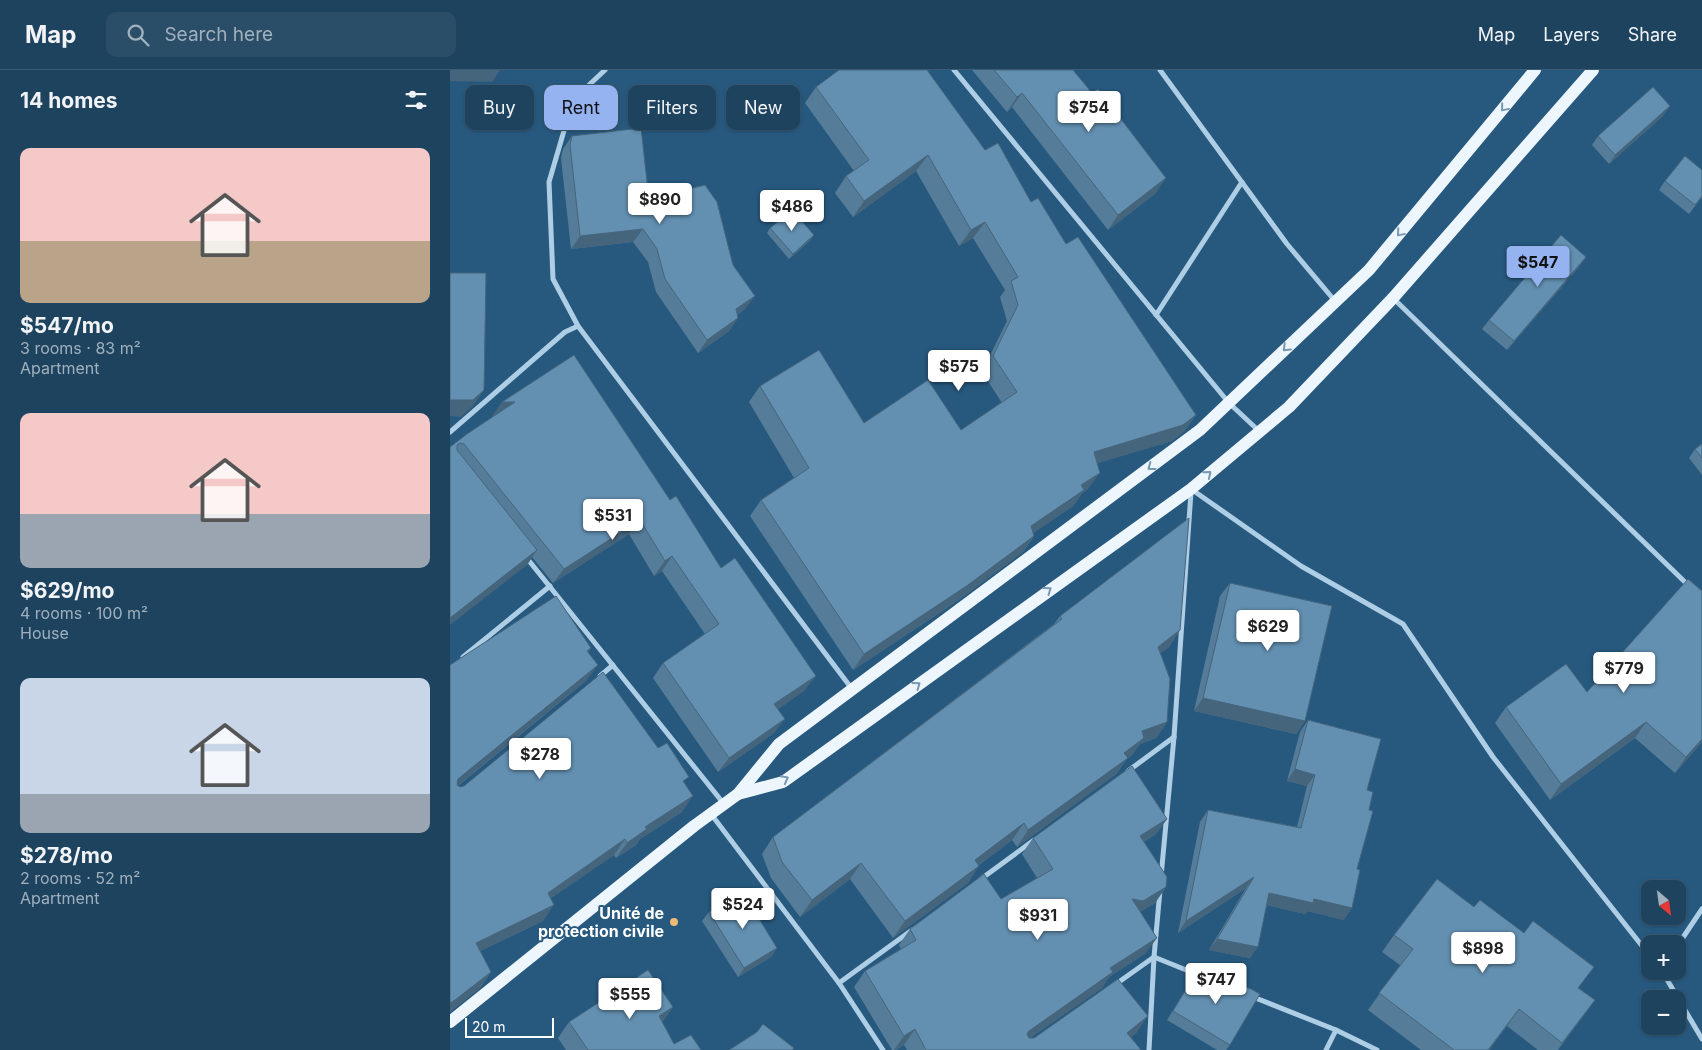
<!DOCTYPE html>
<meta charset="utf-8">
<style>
body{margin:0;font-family:Inter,sans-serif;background:#2a4e68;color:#f1f3f6;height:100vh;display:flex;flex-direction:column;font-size:19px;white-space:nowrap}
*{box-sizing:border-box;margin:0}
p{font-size:16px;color:#a0b0bd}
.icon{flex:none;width:28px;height:28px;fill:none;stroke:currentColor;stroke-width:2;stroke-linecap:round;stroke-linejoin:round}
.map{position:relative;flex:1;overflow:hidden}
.drawer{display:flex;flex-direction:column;background:#1d435f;width:450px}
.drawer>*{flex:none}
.banner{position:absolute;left:15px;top:15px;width:475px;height:45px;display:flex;gap:10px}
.needle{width:32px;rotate:151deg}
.tools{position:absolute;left:1191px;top:810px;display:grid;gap:10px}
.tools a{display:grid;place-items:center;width:45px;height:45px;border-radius:10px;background:#1d435f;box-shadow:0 1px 4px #0004,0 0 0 1px #3b5c74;font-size:25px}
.scale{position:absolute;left:15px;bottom:12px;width:89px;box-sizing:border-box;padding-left:5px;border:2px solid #fff;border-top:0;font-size:14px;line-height:18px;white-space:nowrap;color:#fff;-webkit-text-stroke:4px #27597f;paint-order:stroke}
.price{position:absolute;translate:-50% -42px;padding:0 11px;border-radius:5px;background:#fff;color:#222;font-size:16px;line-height:32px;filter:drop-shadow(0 1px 2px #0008)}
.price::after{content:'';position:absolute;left:50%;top:30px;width:15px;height:11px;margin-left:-8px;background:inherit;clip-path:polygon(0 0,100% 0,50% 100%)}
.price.on{background:#95b2f1;color:#111}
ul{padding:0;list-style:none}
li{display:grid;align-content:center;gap:10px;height:265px;padding:0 20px}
li span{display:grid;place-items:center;height:155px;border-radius:10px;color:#555}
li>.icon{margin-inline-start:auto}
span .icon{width:90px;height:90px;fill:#fffc;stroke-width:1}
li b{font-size:21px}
h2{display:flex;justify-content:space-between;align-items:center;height:60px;padding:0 20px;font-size:21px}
.chip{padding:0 18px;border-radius:10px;background:#1d435f;box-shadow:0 1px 4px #0004,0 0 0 1px #3b5c74;font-size:18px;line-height:45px}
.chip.on{background:#95b2f1;color:#111}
header{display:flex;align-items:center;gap:30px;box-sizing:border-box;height:70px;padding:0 25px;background:#1d435f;border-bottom:1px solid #3b5c74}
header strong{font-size:24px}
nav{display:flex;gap:28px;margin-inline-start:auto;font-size:18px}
.search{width:350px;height:45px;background:#2a4e68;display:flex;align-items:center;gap:12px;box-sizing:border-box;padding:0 18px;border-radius:10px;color:#a0b0bd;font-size:19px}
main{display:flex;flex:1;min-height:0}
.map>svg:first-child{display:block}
</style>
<header>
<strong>Map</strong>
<div class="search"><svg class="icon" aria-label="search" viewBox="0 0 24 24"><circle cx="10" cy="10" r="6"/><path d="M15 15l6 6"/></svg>Search here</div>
<nav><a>Map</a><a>Layers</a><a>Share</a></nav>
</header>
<main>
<section class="drawer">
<h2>14 homes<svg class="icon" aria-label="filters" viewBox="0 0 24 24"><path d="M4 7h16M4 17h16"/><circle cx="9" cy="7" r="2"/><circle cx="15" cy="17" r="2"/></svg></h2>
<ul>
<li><span style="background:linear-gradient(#f6c9c9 60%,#b9a48a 0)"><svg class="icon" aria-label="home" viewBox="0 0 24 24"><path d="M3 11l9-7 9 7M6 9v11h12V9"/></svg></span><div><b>$547/mo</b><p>3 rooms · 83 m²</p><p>Apartment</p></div></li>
<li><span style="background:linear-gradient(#f6c9c9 65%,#9aa5b1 0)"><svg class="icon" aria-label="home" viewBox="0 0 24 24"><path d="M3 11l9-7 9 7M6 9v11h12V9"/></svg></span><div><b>$629/mo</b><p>4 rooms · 100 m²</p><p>House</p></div></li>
<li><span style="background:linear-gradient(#c9d6e8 75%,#9aa5b1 0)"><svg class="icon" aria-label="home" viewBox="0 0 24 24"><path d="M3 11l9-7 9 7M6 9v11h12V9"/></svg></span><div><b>$278/mo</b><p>2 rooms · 52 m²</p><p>Apartment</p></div></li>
</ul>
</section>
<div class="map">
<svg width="1252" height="980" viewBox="0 0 1252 980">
<rect width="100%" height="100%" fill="#27597f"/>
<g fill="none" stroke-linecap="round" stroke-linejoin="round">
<g stroke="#adcee5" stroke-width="5">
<path d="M155 0 123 30 99 112 103 209 128 256 402 619"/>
<path d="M504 0 779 333 809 361"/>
<path d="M710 0 837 174 885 231"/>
<path d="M944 229 1239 516"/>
<path d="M706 245 792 112"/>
<path d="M0 362 115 262 128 256"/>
<path d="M741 419 851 496 953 554 1043 687 1200 886"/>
<path d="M76 487 274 734"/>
<path d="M13 587 100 516"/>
<path d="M150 606 163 595"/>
<path d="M678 701 724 667"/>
<path d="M261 744 389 913 433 980"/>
<path d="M711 807 724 667 741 422"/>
<path d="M531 809 584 770"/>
<path d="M1228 875 1252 839"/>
<path d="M1212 901 1252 969"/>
<path d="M389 913 462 860"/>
<path d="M666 914 704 887 751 906"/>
<path d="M803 927 886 960"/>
<path d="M699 980 704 887 710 820"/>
<path d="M876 980 886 960 927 980"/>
</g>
<g stroke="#eef6fd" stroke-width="12">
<path d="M288 724 333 712 741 419 839 337 943 228 1143 0"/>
<path d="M0 952 244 756 288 724 329 674 750 360 919 200 1085 0"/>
</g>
</g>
<g fill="#557c98">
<path d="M522 0H622L706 123 658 160 562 37 557 42Z"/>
<path d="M366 17 535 80 581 132 616 174 735 361 722 371 647 393 638 419 632 423 623 436 583 463 584 466 573 482 506 532 403 600 300 446 311 430 344 408 299 332 310 316 414 353 511 360 552 333 532 302 557 251 550 227 555 220 523 168 509 176 466 101 403 147 385 123 396 106 404 101 355 33Z"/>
<path d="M1214 45 1159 94 1142 75 1148 66Z"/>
<path d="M122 66 199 129 283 195 295 239 287 245 288 248 279 261 248 283 206 222 198 192 183 172 121 179 111 88 113 79Z"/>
<path d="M1215 111 1252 127 1239 144 1209 120Z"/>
<path d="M320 158 361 170 339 189 317 163Z"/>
<path d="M1130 196 1057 280 1032 259 1039 250Z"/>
<path d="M52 332 220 430 271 498 355 620 328 639 324 663 268 702 203 608 213 593 255 564 212 501 204 506 179 464 103 513 82 487 77 495 0 377 43 347H42Z"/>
<path d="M1252 374V405L1239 388 1245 379Z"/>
<path d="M780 513 855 651 846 664 744 641 770 526Z"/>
<path d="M610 546 730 560 719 577 710 583 717 652 706 668 690 674 682 685 677 689 666 704 567 777 562 770 529 795 518 813 443 868 400 809 350 847 321 808 312 784 323 767 604 554Z"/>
<path d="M141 578 138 582 137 610 8 716 10 717 208 678 235 713 232 742 190 769 186 775 166 788 164 785 100 828 93 851 30 881 41 902 30 918 0 942V595Z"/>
<path d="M1137 622 1252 672 1225 703 1185 668 1100 730 1045 653 1056 637Z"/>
<path d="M858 650 917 720 919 740 907 799 894 850 858 841 855 844 817 835 800 888 759 880 796 818 728 863 750 752 758 740 847 757 857 716 837 711 850 662Z"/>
<path d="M717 749 706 764 694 772 716 817 705 833 690 842 696 883 659 907 652 918 580 968 687 962 681 967 691 980H457L454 975 446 980H442L404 917 415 901 451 879 449 875 460 859 551 829 587 808 572 784 583 768Z"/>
<path d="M259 842 327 878 321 887 288 907 252 851Z"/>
<path d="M944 865 1129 918 1145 930 1108 980H1088L1057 956 1039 980H971L918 940 950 895 932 882Z"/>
<path d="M749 898 780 975 776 980H767L717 950Z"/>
<path d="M223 937 212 952 224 974 251 980H116L108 968 119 952Z"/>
</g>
<g fill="#45657c">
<path d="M0 0H50L42 12 0 11Z"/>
<path d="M572 23 562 37 557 42 567 27Z"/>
<path d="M1220 36 1214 45 1159 94 1165 85Z"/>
<path d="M478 85 466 101 403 147 414 131Z"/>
<path d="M716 108 706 123 658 160 668 145Z"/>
<path d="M535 152 523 168 509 176 521 160Z"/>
<path d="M193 159 183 172 121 179 130 166Z"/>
<path d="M364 165 361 170 339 189 343 184Z"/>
<path d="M1136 187 1130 196 1057 280 1064 271Z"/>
<path d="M305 226 295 239 277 252 286 239Z"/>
<path d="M288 248 279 261 248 283 257 270Z"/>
<path d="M34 320 23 336 11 347 0 346V330Z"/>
<path d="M52 332H65L55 347H42Z"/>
<path d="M746 345 735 361 722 371 632 398 644 382Z"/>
<path d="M650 403 638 419 632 423 623 436 570 472 581 456 631 415Z"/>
<path d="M190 450 179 464 103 513 114 499Z"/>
<path d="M584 466 573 482 506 532 403 600 414 584Z"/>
<path d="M87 480 77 495 0 555V548Z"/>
<path d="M222 486 212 501 204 506 215 491Z"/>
<path d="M730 560 719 577 697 594 708 577Z"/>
<path d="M148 595 137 610 0 722 8 709Z"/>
<path d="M366 606 355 620 314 649 324 634Z"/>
<path d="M753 628 855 651 846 664 744 641Z"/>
<path d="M335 649 324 663 268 702 279 688Z"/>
<path d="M717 652 706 668 690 674 682 685 677 689 666 704 567 777 578 760 674 683 692 661Z"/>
<path d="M1196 652 1185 668 1100 730 1111 714Z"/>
<path d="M1252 669V672L1225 703 1236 687Z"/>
<path d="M845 699 865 705 857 716 837 711Z"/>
<path d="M243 726 232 742 190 769 186 775 166 788 177 773 195 757Z"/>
<path d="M717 749 706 764 679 782 690 766Z"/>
<path d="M574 753 562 770 513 807 525 790Z"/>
<path d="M175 769 164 785 87 838 98 823Z"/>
<path d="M411 793 400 809 350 847 362 830Z"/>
<path d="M529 796 518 813 443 868 455 851Z"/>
<path d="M804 807 796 818 728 863 736 851Z"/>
<path d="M716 817 705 833 682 847V829Z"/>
<path d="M819 823 864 829 902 838 894 850 858 841 855 844 811 834Z"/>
<path d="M104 835 93 851 15 888 26 873Z"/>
<path d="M707 868 696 883 659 907 652 918 568 976 579 961 660 898Z"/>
<path d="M767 869 808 877 800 888 759 880Z"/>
<path d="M327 878 321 887 288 907 294 898Z"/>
<path d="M41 902 30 918 0 942V933Z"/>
<path d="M1145 930 1133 947 1107 980 1112 973Z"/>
<path d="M223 937 212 953 209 946Z"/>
<path d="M1069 939 1057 956 1039 980H1038Z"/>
<path d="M698 946 687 962 666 979 677 963Z"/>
<path d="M465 959 454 975 446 980H444L454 966Z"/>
</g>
<g fill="#6390b1" stroke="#45657c">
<path d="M389 0H477L535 80 548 73 581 132 588 128 616 174 628 167 746 345 733 355 644 382 650 403 631 415 634 420 581 456 584 466 518 515 414 584 311 430 359 398 310 316 369 280 414 353 478 310 511 360 567 322 543 286 568 235 561 211 568 207 535 152 521 160 478 85 414 131 396 106 419 90 366 17Z"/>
<path d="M544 0H623L642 23 648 19 716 108 668 145 572 23 567 27Z"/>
<path d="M1203 17 1220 36 1165 85 1148 66Z"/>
<path d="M191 58 199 129 255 115 267 132 283 195 305 226 286 239 288 248 257 270 215 209 207 179 193 159 130 166 120 75 122 66Z"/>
<path d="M1235 86 1252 100V126L1245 135 1215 111Z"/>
<path d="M342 140 364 165 343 184 320 158Z"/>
<path d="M1111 165 1136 187 1064 271 1039 250Z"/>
<path d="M0 203H36L34 320 23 330H0Z"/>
<path d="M124 285 220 430 226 426 271 498 285 488 366 606 324 634 335 649 279 688 213 593 269 554 222 486 215 491 190 450 114 499 14 374 10 373 7 375V380L87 480 0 548V377L17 364 65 332H52Z"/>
<path d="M1252 374V388L1245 379Z"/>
<path d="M739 448 730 560 708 577 720 609 717 652 692 661 694 668 674 683 678 688 578 760 574 753 525 790 529 796 455 851 411 793 362 830 332 792 323 767 612 549 610 546Z"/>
<path d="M1238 509 1252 521V669L1236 687 1196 652 1111 714 1056 637 1116 594 1137 622Z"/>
<path d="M780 513 882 536 855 651 753 628Z"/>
<path d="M106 526 141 578 137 581 148 595 8 709 7 715 10 717 14 716 153 602 208 678 217 673 239 707 233 711 243 726 195 757 197 759 177 773 175 769 98 823 104 835 26 873 41 902 5 930 0 933V595Z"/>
<path d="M858 650 931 669 917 720 923 722 919 740 923 741 907 799 910 800 902 838 864 829 863 833 819 823 808 877 767 869 804 807 736 851 758 740 851 758 865 705 845 699Z"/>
<path d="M682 696 717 749 690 766 717 807 716 817 693 831 682 829 707 868 660 898 663 902 579 961 577 964 579 968H584L668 909 698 946 677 963 691 980H476L465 959 454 966 415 901 466 870 460 859 534 804 551 829 603 799 583 768Z"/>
<path d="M987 809 1024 837 1030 830 1074 863 1083 851 1144 897 1128 918 1145 930 1112 973 1069 939 1038 980H1004L929 923 963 879 944 865Z"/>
<path d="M292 821 327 878 294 898 259 842Z"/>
<path d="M749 898 801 919 810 924 780 975 723 941Z"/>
<path d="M198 900 223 937 209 946 224 974 241 965 251 980H138L119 952Z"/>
<path d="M313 954 344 978 342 980H279L307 962Z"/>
</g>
<defs><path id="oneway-chevron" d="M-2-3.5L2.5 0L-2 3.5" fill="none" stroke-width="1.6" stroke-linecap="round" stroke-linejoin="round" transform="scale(1.25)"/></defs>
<g stroke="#7798b1">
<use href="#oneway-chevron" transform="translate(1054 38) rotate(130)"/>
<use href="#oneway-chevron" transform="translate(950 163) rotate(130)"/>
<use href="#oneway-chevron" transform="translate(836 278) rotate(136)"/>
<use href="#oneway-chevron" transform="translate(701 397) rotate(143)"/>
<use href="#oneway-chevron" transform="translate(758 404) rotate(-40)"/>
<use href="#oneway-chevron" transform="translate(598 520) rotate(-36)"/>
<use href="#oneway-chevron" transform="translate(467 615) rotate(-36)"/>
<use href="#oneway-chevron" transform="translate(335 709) rotate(-28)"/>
</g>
<circle fill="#eeba73" stroke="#27597f" stroke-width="2" cx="224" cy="852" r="5"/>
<g text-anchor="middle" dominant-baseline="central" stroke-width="4" stroke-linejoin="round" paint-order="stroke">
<g font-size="16" font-weight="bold" fill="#fff" stroke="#27597f" text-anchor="end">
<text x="214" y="843">Unité de<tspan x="214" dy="18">protection civile</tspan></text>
</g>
</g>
</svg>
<div class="tools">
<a><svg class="needle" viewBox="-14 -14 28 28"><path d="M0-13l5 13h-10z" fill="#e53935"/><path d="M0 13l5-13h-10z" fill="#a0b0bd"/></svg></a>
<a>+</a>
<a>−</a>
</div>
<div class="scale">20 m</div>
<b class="price" style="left:639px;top:63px">$754</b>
<b class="price" style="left:210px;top:155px">$890</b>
<b class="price" style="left:342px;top:162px">$486</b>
<b class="price on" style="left:1088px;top:218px">$547</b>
<b class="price" style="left:509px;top:322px">$575</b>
<b class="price" style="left:163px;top:471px">$531</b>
<b class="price" style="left:818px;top:582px">$629</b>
<b class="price" style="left:1174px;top:624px">$779</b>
<b class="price" style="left:90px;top:710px">$278</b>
<b class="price" style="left:293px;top:860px">$524</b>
<b class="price" style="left:588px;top:871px">$931</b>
<b class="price" style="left:1033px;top:904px">$898</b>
<b class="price" style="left:766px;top:935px">$747</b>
<b class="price" style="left:180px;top:950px">$555</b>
<div class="banner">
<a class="chip">Buy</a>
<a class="chip on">Rent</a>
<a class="chip">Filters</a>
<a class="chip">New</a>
</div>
</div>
</main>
